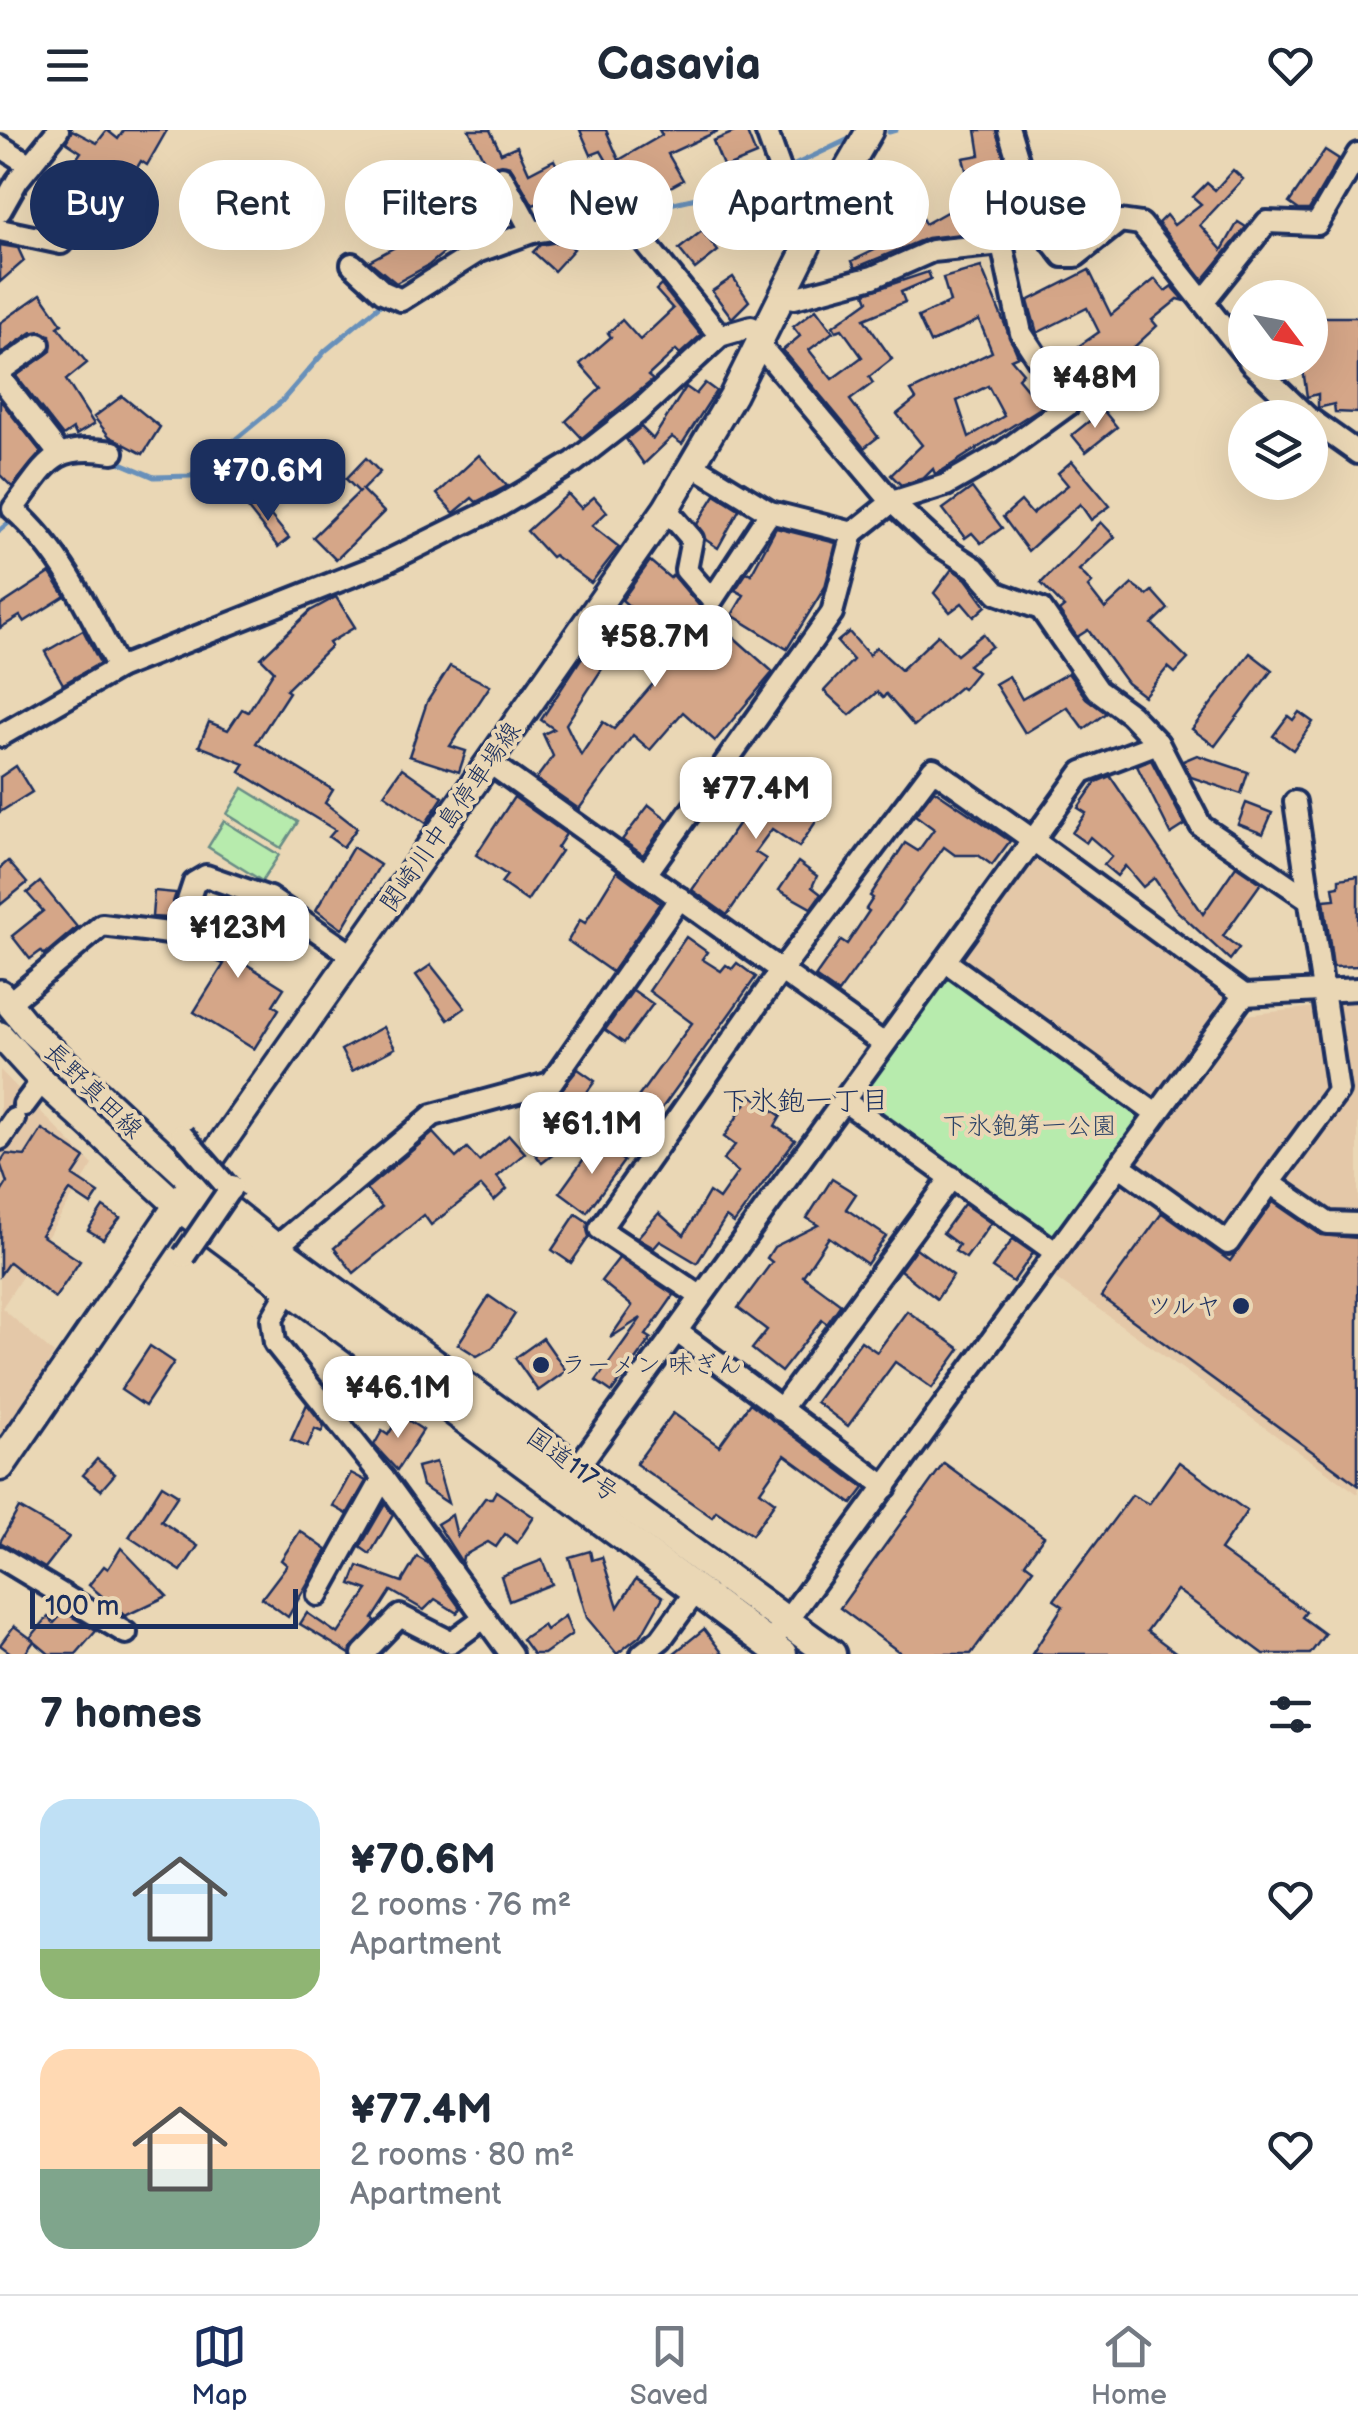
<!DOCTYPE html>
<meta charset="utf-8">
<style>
body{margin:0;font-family:"Balsamiq Sans","Klee One",sans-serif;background:#f2f2f3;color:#1f2937;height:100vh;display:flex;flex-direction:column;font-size:38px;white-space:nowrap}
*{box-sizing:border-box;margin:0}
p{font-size:32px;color:#747a83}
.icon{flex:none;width:55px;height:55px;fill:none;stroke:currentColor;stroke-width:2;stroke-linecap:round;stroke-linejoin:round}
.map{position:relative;height:1524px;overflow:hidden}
.drawer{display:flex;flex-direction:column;background:#fff;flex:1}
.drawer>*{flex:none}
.hud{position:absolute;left:30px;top:30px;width:1300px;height:90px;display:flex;gap:20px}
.needle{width:65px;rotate:122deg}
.controls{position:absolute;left:1228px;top:150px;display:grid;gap:20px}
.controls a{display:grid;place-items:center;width:100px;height:100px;border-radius:50%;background:#fff;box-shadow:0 10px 40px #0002;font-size:50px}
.scale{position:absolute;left:30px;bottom:25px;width:268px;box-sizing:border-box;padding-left:10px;border:5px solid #1b2f5e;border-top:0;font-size:28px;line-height:35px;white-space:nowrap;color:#1b2f5e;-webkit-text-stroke:8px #ead7b5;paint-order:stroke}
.price{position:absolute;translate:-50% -85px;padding:0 22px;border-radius:20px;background:#fff;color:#222;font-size:32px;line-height:65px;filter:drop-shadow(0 2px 5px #0008)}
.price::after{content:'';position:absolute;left:50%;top:60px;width:30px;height:22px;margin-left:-15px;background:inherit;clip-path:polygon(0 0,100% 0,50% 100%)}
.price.active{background:#1b2f5e;color:#fff}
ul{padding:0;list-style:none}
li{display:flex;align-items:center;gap:30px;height:250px;padding:0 40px}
li span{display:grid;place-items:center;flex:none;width:280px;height:200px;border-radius:30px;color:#555}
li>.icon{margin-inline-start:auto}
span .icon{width:120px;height:120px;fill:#fffc;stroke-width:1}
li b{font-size:42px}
h2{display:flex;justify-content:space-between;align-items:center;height:120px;padding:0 40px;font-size:42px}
.pill{padding:0 35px;border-radius:45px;background:#fff;box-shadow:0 10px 40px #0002;font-size:35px;line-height:90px}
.pill.active{background:#1b2f5e;color:#fff}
header{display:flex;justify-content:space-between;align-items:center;height:130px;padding:0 40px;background:#fff;font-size:45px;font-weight:600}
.tabs{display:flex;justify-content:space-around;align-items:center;height:140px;border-top:2px solid #e0e1e3;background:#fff;font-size:28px;color:#747a83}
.tabs a{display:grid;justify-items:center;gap:5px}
.tabs .active{color:#1b2f5e}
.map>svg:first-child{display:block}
</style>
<header><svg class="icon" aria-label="menu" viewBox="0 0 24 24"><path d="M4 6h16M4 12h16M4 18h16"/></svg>Casavia<svg class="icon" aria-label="heart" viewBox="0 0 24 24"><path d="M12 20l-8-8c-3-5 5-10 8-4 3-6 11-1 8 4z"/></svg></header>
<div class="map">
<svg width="1358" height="1524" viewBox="0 0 1358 1524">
<rect width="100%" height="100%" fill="#ead7b5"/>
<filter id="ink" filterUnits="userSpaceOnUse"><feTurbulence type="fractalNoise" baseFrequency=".01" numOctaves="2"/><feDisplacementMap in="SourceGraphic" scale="20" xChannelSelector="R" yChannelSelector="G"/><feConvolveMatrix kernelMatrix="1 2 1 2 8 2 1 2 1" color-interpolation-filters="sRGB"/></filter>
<g filter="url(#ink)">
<g fill="#e4c8a8">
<path d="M1033 723 1225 862 1246 885 1316 877 1334 880 1339 873 1358 871V1364L1052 1146 1165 987 951 833Z"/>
<path d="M0 940 93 1035 2 1178 54 1224 0 1312Z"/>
</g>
<g fill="#b7ebad" stroke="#698d86" stroke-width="2.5">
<path d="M243 658 298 692 281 718 227 684Z"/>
<path d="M224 691 279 725 262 751 208 717Z"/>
<path d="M949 844 1142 984 1052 1108 858 964Z"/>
</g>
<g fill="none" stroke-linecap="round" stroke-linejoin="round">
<g stroke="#6790ba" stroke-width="5">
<path d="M889 2 896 0"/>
<path d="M784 40 849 9"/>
<path d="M630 83 727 61 774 44"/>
<path d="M114 330 154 347 191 346 281 272 325 221 386 170"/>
<path d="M0 400 12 390"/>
</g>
</g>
<g fill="#d5a688" stroke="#1b2f5e" stroke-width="2.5" fill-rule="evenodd">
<path d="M72 0 97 13 107 0 118 9 124 0H167L147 35 141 31 126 56 115 48 96 75 89 70 72 98 63 94 60 99 35 88 81 22 66 12Z"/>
<path d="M469 0H490L501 23 517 16 529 43 554 30 557 36 562 33 570 49 559 55 565 64 533 75 510 36 496 35 490 42Z"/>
<path d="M580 0H606L619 30 662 5 659 0H720L668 24 683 50 663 61 652 42 623 59 601 21 591 25Z"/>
<path d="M739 0H746L756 25 724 38 713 11Z"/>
<path d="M976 0H996L1020 83 1012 80 970 103 927 108 855 138 852 131 887 114 869 74 888 66 900 93 920 84 925 94 973 67 963 28 980 25Z"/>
<path d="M1325 20 1339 29 1309 80H1299L1289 73Z"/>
<path d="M1233 40 1243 49 1200 95 1222 120 1238 92 1246 97 1203 150 1158 93 1166 85 1174 95 1201 74 1193 67 1207 53 1215 60Z"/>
<path d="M1091 44 1113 63 1085 101 1070 112 1046 75 1060 59 1070 68Z"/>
<path d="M489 51 507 85 501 90 494 79 448 111 452 116 429 135 396 153 369 131 414 107Z"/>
<path d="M702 101 718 121 695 139 679 119Z"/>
<path d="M564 111 574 119 554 141 533 122 540 115Z"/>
<path d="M0 115 18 118 24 131 0 152Z"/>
<path d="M981 137 1018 226 1011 229 1023 243 1018 248 1042 277 940 342 935 344 933 339 924 348 901 355 891 345 922 315 897 284 916 269 911 261 992 222 979 190 930 213 918 187 950 172 943 148ZM988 256 1004 286 969 307 957 271Z"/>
<path d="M1089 140 1111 185 1155 149 1165 161 1172 156 1185 171 1178 169 1152 190 1157 196 1130 221 1073 258 1056 232 1099 202 1087 178 1037 203 1028 171Z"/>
<path d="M928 142 931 149 901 162 905 172 864 189 892 229 869 247 873 253 850 270 878 307 864 318 783 220 800 206 793 197 816 179 833 202 809 220 832 249 862 227 842 199 836 201 833 196 868 171 865 163Z"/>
<path d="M733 147 749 171 732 188 712 161Z"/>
<path d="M661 155 701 205 680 224 676 220 648 246 653 250 582 308 566 291 601 258 580 234 611 207 608 203 622 190 640 210 673 179 656 160Z"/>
<path d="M41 164 62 194 58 197 87 233 66 250 94 294 76 305 73 299 63 306 16 246 51 221 50 205 32 202 0 224V193Z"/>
<path d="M1310 187H1358V283L1335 282 1334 274 1318 278V264L1307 267 1302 232H1310Z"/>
<path d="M705 253 716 261 682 314 672 307 644 334 626 309 641 297 653 309 686 257 696 264Z"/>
<path d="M122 266 160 297 143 324 109 306 94 287Z"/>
<path d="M0 270 41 322 12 357 0 345Z"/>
<path d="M1103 280 1117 297 1086 322 1072 305Z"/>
<path d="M479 325 507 356 476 372 472 368 454 383 437 364Z"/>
<path d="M366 328 380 342 362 360 384 382 336 430 313 407 359 362 346 349Z"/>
<path d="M1072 331 1110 376 1091 390 1080 374 1028 421 1003 387 1021 371 1032 384 1068 355 1058 343Z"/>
<path d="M972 358 1002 398 981 413 972 403 965 408 943 379Z"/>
<path d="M568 364 581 378 594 367 607 382 592 396 619 417 591 453 554 425 551 427 527 401Z"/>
<path d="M715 365 739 380 718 418 706 410 697 394Z"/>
<path d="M258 370 289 408 278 417 248 379Z"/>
<path d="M1101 392 1115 407 1079 440 1092 453 1088 457 1105 479 1132 454 1147 465 1152 461 1168 479 1152 494 1188 529 1175 543 1168 537 1144 566 1127 553 1088 500 1077 507 1059 481 1064 477 1041 453Z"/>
<path d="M776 398 836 413 825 457 787 519 732 485 744 465 735 460 747 442 751 444Z"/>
<path d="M650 431 670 448 673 445 702 479 773 542 715 611 683 582 650 620 633 605 579 679 536 649 553 626 543 604 554 599 541 590 582 527 602 539 566 594 581 625 603 592 614 599 690 511 662 486 653 497 622 470Z"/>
<path d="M952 439 966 449 986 476 974 487 962 473 950 482 934 463Z"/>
<path d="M50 443 65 466 24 492 20 486 0 498V476Z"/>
<path d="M336 467 355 497 329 513 331 516 286 560 289 562 256 613 333 660 325 673 357 698 343 717 329 707 335 700 240 642 245 634 199 616 209 592 228 600 242 579 248 582 274 541 261 528 310 481Z"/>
<path d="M83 500 100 533 63 554 45 522Z"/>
<path d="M849 502 869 525 876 517 901 540 938 505 957 525 983 504 992 516 968 535 977 542 963 559 960 557 914 596 886 564 883 568 877 562 850 585 824 561 853 530 837 512Z"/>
<path d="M1250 523 1272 540 1215 616 1192 599Z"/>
<path d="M450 536 490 556 450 616 466 621 459 642 409 626 427 572Z"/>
<path d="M1068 543 1086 568 1106 583 1084 599 1067 577 1025 603 995 554 1009 546 1022 569Z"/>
<path d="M1299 582 1313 592 1293 620 1273 606 1288 586 1293 590Z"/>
<path d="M1197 625 1248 642 1241 664 1191 647 1183 631Z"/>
<path d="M1151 630 1185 695 1171 704 1137 636Z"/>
<path d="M16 636 32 662 0 682V647Z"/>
<path d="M402 638 443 667 426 693 384 664Z"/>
<path d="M773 644 823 681 799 717 772 699 755 722 766 729 727 785 692 760Z"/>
<path d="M1110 646 1203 784 1236 736 1261 753 1223 806 1239 818 1230 830 1176 780 1154 748 1143 757 1125 736 1117 746 1104 735 1112 726 1090 707 1086 713 1072 703 1086 683 1078 678 1096 652Z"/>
<path d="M934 660 1010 711 992 735 978 725H955L944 717 838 863 815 847 841 810 847 814 869 781 866 779 873 768 870 766 905 713 918 721 934 699 915 685Z"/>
<path d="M514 667 566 704 557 718 561 721 527 771 501 753 507 745 476 725Z"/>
<path d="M1246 673 1272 683 1263 704 1238 694Z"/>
<path d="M649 675 668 690 643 725 622 710Z"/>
<path d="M353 717 380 735 342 799 316 780Z"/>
<path d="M8 731 27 753 0 775V738Z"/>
<path d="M798 732 817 746 812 757 821 764 811 778 779 760Z"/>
<path d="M617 741 660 773 612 842 568 811 580 790 585 793Z"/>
<path d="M1358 746V836L1333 837 1324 770 1335 769 1333 757 1339 756V749Z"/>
<path d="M40 752 77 797 44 825 41 821 30 829 12 806 43 781 27 763Z"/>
<path d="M154 761 176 763 168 788 152 787Z"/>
<path d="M229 769 256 778 240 830 284 858 273 875 279 879 254 919 194 882 224 834 204 827 215 789 222 791Z"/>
<path d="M686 807 707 822 702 829 721 841 726 835 732 839 737 833 756 847 642 1006 620 992 692 893 649 861Z"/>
<path d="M431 835 465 878 448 890 416 845Z"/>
<path d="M633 860 653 874 624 913 605 900Z"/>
<path d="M383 897 395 918 352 941 341 920Z"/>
<path d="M578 939 595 951 552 1011 559 1020 542 1033 524 1009 554 986 545 980Z"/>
<path d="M751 965 781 986 775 996 795 1010 734 1093 726 1087 697 1133 660 1111 654 1118 637 1108 659 1083 684 1105 709 1062 719 1069 738 1042 723 1030 735 1015 724 1007Z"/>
<path d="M42 999 85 1028 73 1046 99 1063 91 1075 70 1061 41 1105 80 1131 55 1168 9 1132 0 1145V1064L7 1053 0 1033 6 1024 25 1026Z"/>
<path d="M433 1003 456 1028 467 1018 479 1031 509 1005 525 1023 497 1047 507 1059 494 1071 481 1056 431 1095 424 1085 354 1143 334 1118 382 1077 366 1059Z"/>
<path d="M596 1012 624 1031 587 1082 560 1062Z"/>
<path d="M832 1049 856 1064 846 1079 886 1106 867 1134 829 1107 803 1146 841 1174 827 1194 822 1190 781 1242 752 1219 767 1200 738 1178 772 1132 767 1128 774 1117 818 1095 807 1088Z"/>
<path d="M1273 1072 1321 1105 1358 1108V1355L1101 1167 1162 1083 1230 1131Z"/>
<path d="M964 1074 991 1093 966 1128 955 1121 959 1115 943 1103Z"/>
<path d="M103 1077 120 1088 103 1109 88 1100Z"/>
<path d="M576 1084 588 1092 589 1107 571 1133 552 1120Z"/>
<path d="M1013 1109 1033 1123 1013 1152 992 1138Z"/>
<path d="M916 1118 953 1145 937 1169 900 1140Z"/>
<path d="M619 1128 674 1165 646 1205 651 1208 612 1262 596 1251 641 1188 610 1208 632 1176 601 1151Z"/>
<path d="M489 1166 515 1184 493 1217 477 1226 458 1214Z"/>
<path d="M907 1181 960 1219 932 1258 895 1232 848 1296 816 1272 861 1211 877 1222Z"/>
<path d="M543 1208 566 1241 538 1261 515 1228Z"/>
<path d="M150 1216 174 1232 145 1276 121 1260Z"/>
<path d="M349 1236 375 1254 357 1279 331 1261Z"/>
<path d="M750 1273 864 1358 852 1374 785 1325 760 1361 775 1372 752 1405 716 1381 712 1387 636 1334 673 1283 719 1316Z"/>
<path d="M307 1274 324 1296 322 1302 315 1299 307 1317 291 1310Z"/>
<path d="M400 1285 423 1300 397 1340 374 1315 382 1301 388 1305Z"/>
<path d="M97 1329 115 1344 101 1360 83 1345Z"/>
<path d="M436 1332 448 1373 422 1356 417 1337Z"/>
<path d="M1179 1332 1247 1381 1220 1420 1306 1482 1302 1487 1325 1504 1310 1524H1264L1177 1460 1147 1501 1178 1524H1032L1063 1476 1054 1470 1132 1365 1149 1374Z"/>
<path d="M944 1333 1044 1406 1025 1433 1033 1439 971 1524H902L840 1478Z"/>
<path d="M351 1343 366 1351 347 1384 333 1376Z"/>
<path d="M162 1355 178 1365 161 1391 198 1416 181 1441 129 1407Z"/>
<path d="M496 1361 534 1387 517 1413 505 1404 496 1417 488 1412 463 1426 462 1433 437 1394 452 1385 457 1406 485 1368H492Z"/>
<path d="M385 1374 393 1385 370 1424 360 1417Z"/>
<path d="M19 1378 69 1407 45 1438 0 1412Z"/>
<path d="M300 1401 327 1420 288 1487 262 1468 287 1435 281 1430Z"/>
<path d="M121 1418 167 1466 125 1486 89 1455 104 1436 108 1439Z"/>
<path d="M590 1421 592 1430 602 1427 618 1477 636 1449 663 1467 642 1504 617 1524 587 1488 569 1427Z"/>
<path d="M417 1427 428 1433 460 1478 457 1483 435 1469 424 1480 391 1461 373 1489 376 1491 350 1524 300 1494 307 1483 338 1504 368 1460 351 1454 358 1436 402 1452Z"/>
<path d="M542 1430 552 1454 509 1471 501 1446Z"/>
<path d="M64 1482 96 1501 76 1524H49L30 1508 48 1487 54 1493Z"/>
<path d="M565 1486 572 1504 544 1524H533L522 1509 543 1495 546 1500Z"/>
<path d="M14 1496 34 1511 25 1524H12L0 1515Z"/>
<path d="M704 1499 723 1524H673Z"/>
</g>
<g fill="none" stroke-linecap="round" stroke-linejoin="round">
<g stroke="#1b2f5e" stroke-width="28">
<g id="minor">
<path d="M766 0 803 103 811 107"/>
<path d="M1009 0 1037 93"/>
<path d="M0 16 30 35"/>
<path d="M502 47 532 102 625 88 720 206"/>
<path d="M0 81 17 51 58 0"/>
<path d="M0 100 61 113"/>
<path d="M352 134 383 162 401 170 479 121 532 102"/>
<path d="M785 162 794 168 873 147 932 121 1002 114 1018 98 1037 93 1063 126H1076L1120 91 1141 94 1245 225"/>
<path d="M1203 172 1267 92 1317 94 1358 24"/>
<path d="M757 220 767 224 892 372 936 413 975 438 997 463 1041 479 1097 560 1130 584 1158 613"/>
<path d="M1250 232 1308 288"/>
<path d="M0 241 39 214"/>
<path d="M0 248 60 325"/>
<path d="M1310 289 1358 323"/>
<path d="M113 322C51 313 48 333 13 379 62 422 89 480 118 538"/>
<path d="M666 379 692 409 686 440 712 470 770 382"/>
<path d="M853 403 892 372 946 355 1002 323 1068 275 1021 203 1002 114"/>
<path d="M0 606 118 538 384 433 500 376 574 332 638 282 720 206 751 197 765 204"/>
<path d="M490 633 884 914"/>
<path d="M646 744 832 483 853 403 770 382 693 335"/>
<path d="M945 831 1156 984"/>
<path d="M1244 865 1358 859"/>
<path d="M9 873 102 795 177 804 194 753 206 746 269 768 352 825"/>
<path d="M844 971 1055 1122"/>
<path d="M24 975 42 951"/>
<path d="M0 1009 14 989"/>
<path d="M1119 1035 1228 1113 1270 1053 1328 1093 1358 1094"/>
<path d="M1270 1053 1338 961 1295 672"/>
<path d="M275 1118 433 985 551 953 680 768"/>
<path d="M288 1161 272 1189 275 1213 383 1348 511 1524"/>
<path d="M700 1166 600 1099 779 843 933 639 1033 710 1082 642 1158 613 1201 696 1310 770"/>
<path d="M676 1201 886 1357"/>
<path d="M780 1280 952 1047"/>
<path d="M577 1338 1033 710 1244 865 769 1515"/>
<path d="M0 1427 126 1503"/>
<path d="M318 1465 383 1348"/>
<path d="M363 1524 400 1486 451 1512 485 1487"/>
<path d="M642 1524 661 1509 696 1461"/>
</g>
</g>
<g stroke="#1b2f5e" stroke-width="32">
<g id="major">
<path d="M0 863 32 902 194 1053 666 379 733 265 833 64 870 0"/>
<path d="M0 905 42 951 177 1075"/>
</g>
</g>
<g stroke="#1b2f5e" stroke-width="35">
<g id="highway">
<path d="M177 1075 782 1524"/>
<path d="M0 1336 194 1053 275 1118 831 1524"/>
</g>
</g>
<use href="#minor" stroke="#ead7b5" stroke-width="20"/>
<use href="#major" stroke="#ead7b5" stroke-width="25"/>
<use href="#highway" stroke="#ead7b5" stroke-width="28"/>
<g stroke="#1b2f5e" stroke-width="28" stroke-linecap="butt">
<g id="minor-bridge">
<path d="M182 1005 230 1060"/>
<path d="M184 1126 232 1056"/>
</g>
</g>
<use href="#minor-bridge" stroke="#ead7b5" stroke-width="20"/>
</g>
</g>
<g fill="#1b2f5e" stroke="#ead7b5" stroke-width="4">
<circle cx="1241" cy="1176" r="10"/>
<circle cx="541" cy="1235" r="10"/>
</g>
<g text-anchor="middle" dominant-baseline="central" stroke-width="8" stroke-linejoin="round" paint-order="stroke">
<g font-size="25" fill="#1b2f5e" stroke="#ead7b5">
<text transform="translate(451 687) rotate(-55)">関崎川中島停車場線</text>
<text transform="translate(93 961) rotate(44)">長野真田線</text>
<text transform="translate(572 1335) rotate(36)">国道117号</text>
</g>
<g font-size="25" fill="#2b4266" stroke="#ead7b5">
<text x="1029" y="996">下氷鉋第一公園</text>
</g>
<g font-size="25" fill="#1b2f5e" stroke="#ead7b5" text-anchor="end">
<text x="1221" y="1176">ツルヤ</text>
<text x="561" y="1235" text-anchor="start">ラーメン 味ぎん</text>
</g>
<g font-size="28" fill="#1b2f5e" stroke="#ead7b5">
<text x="805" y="971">下氷鉋一丁目</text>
</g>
</g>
</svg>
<div class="controls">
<a><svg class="needle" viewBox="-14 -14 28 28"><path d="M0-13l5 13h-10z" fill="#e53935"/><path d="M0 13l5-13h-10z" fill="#747a83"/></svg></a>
<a><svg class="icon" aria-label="layers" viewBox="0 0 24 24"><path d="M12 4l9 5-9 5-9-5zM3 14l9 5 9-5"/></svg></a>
</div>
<div class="scale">100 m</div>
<b class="price" style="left:1095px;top:301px">¥48M</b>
<b class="price active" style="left:268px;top:394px">¥70.6M</b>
<b class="price" style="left:655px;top:560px">¥58.7M</b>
<b class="price" style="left:756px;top:712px">¥77.4M</b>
<b class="price" style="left:238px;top:851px">¥123M</b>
<b class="price" style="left:592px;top:1047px">¥61.1M</b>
<b class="price" style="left:398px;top:1311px">¥46.1M</b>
<div class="hud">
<a class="pill active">Buy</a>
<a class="pill">Rent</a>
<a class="pill">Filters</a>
<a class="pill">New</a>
<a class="pill">Apartment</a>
<a class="pill">House</a>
</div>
</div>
<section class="drawer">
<h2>7 homes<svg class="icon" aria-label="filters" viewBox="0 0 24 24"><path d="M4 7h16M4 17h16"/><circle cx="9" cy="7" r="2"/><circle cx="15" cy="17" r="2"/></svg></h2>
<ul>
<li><span style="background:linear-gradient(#bfe0f5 75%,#8fb573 0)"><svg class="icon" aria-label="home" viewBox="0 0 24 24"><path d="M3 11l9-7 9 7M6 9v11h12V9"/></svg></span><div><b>¥70.6M</b><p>2 rooms · 76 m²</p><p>Apartment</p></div><svg class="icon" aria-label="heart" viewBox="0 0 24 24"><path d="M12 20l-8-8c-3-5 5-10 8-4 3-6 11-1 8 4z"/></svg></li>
<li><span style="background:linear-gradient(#ffd9b3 60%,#7fa58c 0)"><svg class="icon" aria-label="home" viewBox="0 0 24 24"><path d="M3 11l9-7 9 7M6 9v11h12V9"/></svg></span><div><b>¥77.4M</b><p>2 rooms · 80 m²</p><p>Apartment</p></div><svg class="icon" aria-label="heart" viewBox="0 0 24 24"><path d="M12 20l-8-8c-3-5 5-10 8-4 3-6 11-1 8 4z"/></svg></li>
</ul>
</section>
<nav class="tabs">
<a class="active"><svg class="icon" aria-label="map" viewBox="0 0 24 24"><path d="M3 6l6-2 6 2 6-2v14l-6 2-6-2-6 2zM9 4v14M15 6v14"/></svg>Map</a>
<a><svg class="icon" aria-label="saved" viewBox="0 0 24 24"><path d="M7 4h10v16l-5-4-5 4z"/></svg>Saved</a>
<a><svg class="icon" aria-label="home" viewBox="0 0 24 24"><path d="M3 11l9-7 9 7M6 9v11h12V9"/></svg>Home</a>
</nav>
